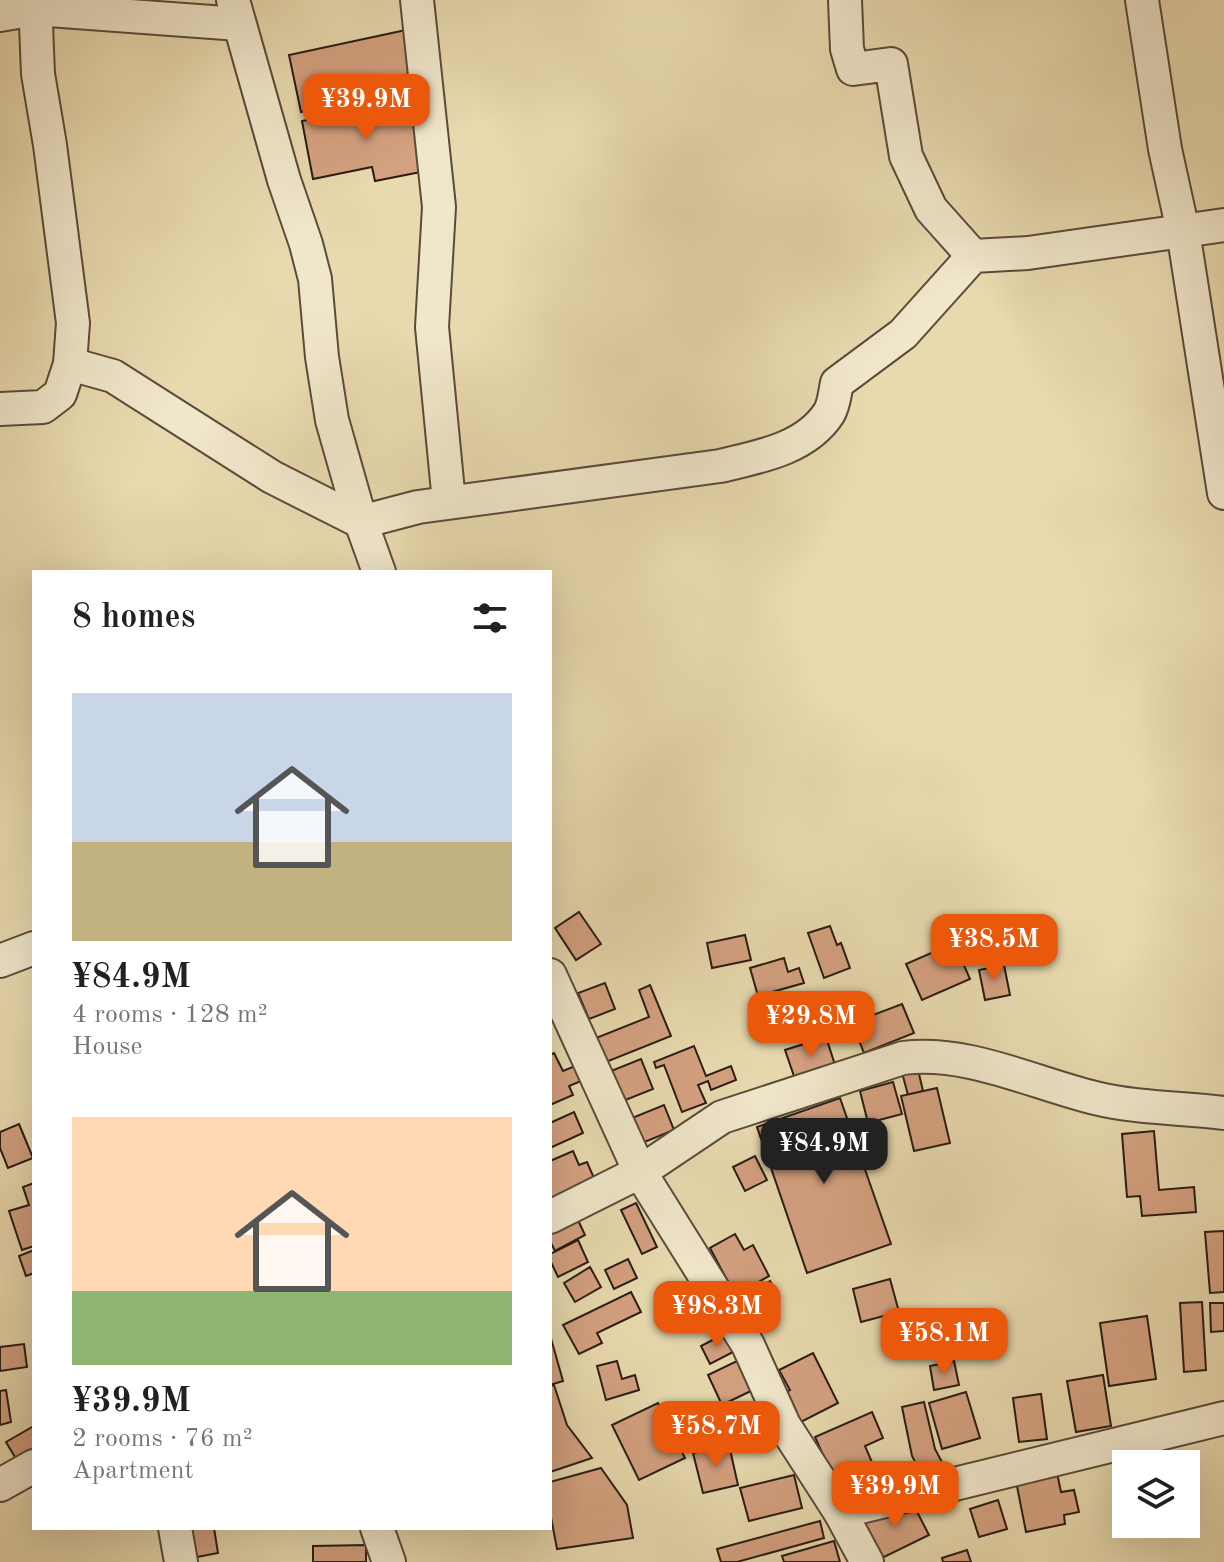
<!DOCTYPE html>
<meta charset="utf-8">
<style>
body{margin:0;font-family:"Old Standard TT",serif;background:#f2f2f2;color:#202124;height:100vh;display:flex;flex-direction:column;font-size:30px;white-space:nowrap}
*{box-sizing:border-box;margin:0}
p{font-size:26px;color:#757577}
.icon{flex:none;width:44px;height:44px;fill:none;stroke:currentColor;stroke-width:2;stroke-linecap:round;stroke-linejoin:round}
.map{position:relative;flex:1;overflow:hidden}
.panel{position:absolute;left:32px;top:570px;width:520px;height:960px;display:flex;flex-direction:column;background:#fff;border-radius:0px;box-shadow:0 8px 32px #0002}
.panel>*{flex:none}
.fabs{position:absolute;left:1112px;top:1450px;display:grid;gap:16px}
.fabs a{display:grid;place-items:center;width:88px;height:88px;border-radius:0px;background:#fff;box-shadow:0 8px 32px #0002;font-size:40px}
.price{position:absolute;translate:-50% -68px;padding:0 18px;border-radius:16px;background:#ea580c;color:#fff;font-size:26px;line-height:52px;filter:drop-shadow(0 2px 4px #0008)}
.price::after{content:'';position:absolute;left:50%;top:48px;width:24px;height:18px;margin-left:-12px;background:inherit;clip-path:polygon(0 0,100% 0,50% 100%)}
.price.on{background:#222;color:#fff}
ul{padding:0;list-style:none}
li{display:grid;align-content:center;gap:16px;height:424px;padding:0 40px}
li span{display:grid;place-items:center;height:248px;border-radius:0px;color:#555}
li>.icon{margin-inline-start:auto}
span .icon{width:144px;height:144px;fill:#fffc;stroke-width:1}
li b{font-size:34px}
h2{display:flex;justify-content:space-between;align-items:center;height:96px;padding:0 40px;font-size:34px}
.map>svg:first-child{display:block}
</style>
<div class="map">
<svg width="1224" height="1562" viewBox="0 0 1224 1562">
<rect width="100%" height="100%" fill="#e8d9ae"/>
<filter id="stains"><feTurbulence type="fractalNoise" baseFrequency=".0025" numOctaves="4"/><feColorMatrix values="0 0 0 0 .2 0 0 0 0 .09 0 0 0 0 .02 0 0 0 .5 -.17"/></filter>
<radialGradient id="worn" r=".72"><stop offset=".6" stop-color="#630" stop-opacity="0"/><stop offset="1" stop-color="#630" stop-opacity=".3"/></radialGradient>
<g fill="#d4a180" stroke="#2a1c15" stroke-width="2">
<path d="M406 30 418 88 301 112 289 55Z"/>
<path d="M412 99 426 171 375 181 372 167 313 179 302 121Z"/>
<path d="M579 912 601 944 576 960 555 928Z"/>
<path d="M830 926 837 945 841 943 850 968 824 978 808 933Z"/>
<path d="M745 935 751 960 712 968 707 943Z"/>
<path d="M954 943 970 979 922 1000 906 964Z"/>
<path d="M784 958 788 972 799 968 804 983 758 996 750 968Z"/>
<path d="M1004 965 1010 995 985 1000 979 970Z"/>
<path d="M605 983 615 1009 589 1019 578 993Z"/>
<path d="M650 985 671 1036 601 1064 591 1040 649 1017 639 990Z"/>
<path d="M902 1004 914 1033 864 1053 852 1023Z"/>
<path d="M826 1037 836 1068 796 1082 785 1050Z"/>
<path d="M694 1046 706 1076 731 1066 736 1080 711 1090 708 1081 698 1085 706 1103 682 1112 664 1065 656 1068 654 1062Z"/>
<path d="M554 1053 563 1071 575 1066 581 1081 569 1086 573 1095 550 1105V1055Z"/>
<path d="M641 1059 653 1089 623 1101 611 1071Z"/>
<path d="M916 1061 923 1091 908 1095 900 1065Z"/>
<path d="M893 1082 902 1114 868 1123 860 1091Z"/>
<path d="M937 1088 950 1143 914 1151 901 1096Z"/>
<path d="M840 1098 891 1244 807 1273 757 1127Z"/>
<path d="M664 1105 674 1130 642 1143 632 1118Z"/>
<path d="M574 1112 583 1133 550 1148V1123Z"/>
<path d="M19 1124 33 1158 8 1168 0 1148V1132Z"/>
<path d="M1154 1131 1159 1190 1194 1187 1196 1212 1142 1216 1140 1196 1127 1197 1122 1134Z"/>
<path d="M573 1151 579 1165 587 1162 594 1178 550 1206V1161Z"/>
<path d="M755 1156 767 1180 745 1191 733 1167Z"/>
<path d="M34 1183V1246L22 1250 9 1211 29 1205 23 1187Z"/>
<path d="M636 1203 657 1247 642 1254 621 1210Z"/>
<path d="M577 1218 585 1235 555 1251 550 1241V1232Z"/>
<path d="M1224 1231V1292L1210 1293 1205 1232Z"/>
<path d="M735 1234 744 1250 753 1245 769 1276 735 1295 710 1248Z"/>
<path d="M578 1240 588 1262 558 1277 550 1260V1254Z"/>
<path d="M34 1250V1273L26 1276 19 1256Z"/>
<path d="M628 1259 637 1278 614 1289 605 1270Z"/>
<path d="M590 1267 601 1287 575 1302 564 1283Z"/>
<path d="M890 1279 899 1312 861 1322 853 1289Z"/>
<path d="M770 1281 779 1296 756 1309 748 1293Z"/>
<path d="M631 1292 641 1312 597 1333 602 1343 579 1354 563 1325Z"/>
<path d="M1202 1302 1206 1370 1184 1372 1180 1303Z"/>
<path d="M1210 1303H1224V1331L1211 1332Z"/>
<path d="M1147 1316 1156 1379 1109 1386 1100 1323Z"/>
<path d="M724 1334 733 1352 710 1364 701 1346Z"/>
<path d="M550 1335 563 1381 550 1385Z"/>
<path d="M24 1344 27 1367 0 1371V1347Z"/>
<path d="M813 1353 838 1403 797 1424 782 1394 790 1390 779 1370Z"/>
<path d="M739 1360 753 1390 722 1405 708 1375Z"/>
<path d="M617 1361 622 1379 635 1375 639 1390 606 1400 597 1366Z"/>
<path d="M954 1361 959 1385 934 1390 930 1366Z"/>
<path d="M1103 1375 1111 1426 1076 1432 1067 1381Z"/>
<path d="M554 1385 567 1425 592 1458 550 1472V1386Z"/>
<path d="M6 1390 11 1422 0 1425V1391Z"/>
<path d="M966 1392 980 1438 942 1449 929 1403Z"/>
<path d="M1041 1394 1047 1439 1019 1442 1013 1398Z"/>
<path d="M924 1402 935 1449 944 1466 920 1471 912 1456 902 1407Z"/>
<path d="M658 1403 685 1458 639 1480 612 1425Z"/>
<path d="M872 1412 883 1438 865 1446 877 1474 839 1491 815 1437Z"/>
<path d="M34 1426V1459L21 1467 6 1442Z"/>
<path d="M729 1445 738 1485 703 1493 693 1453Z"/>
<path d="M601 1468 627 1505 633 1538 557 1549 550 1512V1482Z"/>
<path d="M1056 1468 1061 1492 1074 1490 1079 1512 1064 1515 1065 1524 1026 1532 1015 1476Z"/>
<path d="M794 1475 802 1508 749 1521 740 1488Z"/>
<path d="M910 1498 929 1535 880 1559 862 1522Z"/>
<path d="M998 1500 1007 1529 979 1537 970 1509Z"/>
<path d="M820 1521 824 1538 737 1562H721L717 1549Z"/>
<path d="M187 1528H214L218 1553 192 1558Z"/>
<path d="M834 1541 840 1562H784L782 1556Z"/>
<path d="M366 1545V1562H313V1546Z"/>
<path d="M967 1550 971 1562H943L942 1558Z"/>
</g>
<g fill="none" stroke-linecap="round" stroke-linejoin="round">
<g stroke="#5a4b3b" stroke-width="36">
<g id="street">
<path d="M233 0 284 180 306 244 315 279 322 357 332 420 361 522 379 572"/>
<path d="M417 0 439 207 432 327 449 502"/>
<path d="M845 0 847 49 853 69 891 64 906 156 931 209 973 256"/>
<path d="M1142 0 1165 149 1183 231 1224 493"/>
<path d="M0 15 35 9 239 24"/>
<path d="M70 364 113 376 272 477 361 522 418 507 720 466C758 457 806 449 829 413 834 405 835 392 837 383L903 334 973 256 1028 253 1224 225"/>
<path d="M0 409 43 407 60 394 70 364 73 323 50 145 38 74 35 0"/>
<path d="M0 961 34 948"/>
<path d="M550 975 640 1172 748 1345 784 1425 840 1512 867 1562"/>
<path d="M550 1217 640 1172 722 1117 903 1058C968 1050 1033 1083 1095 1098 1135 1108 1183 1108 1224 1113"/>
<path d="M0 1485 34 1466"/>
<path d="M840 1512 1224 1418"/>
<path d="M175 1528 181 1562"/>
<path d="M377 1528 389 1562"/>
</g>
</g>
<use href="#street" stroke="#f0e6ca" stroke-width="32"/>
</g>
<rect width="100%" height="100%" filter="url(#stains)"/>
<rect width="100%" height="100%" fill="url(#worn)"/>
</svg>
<div class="fabs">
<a><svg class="icon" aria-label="layers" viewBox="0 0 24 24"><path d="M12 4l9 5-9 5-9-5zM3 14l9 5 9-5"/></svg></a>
</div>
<b class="price" style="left:366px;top:142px">¥39.9M</b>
<b class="price" style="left:994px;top:982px">¥38.5M</b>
<b class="price" style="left:811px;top:1059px">¥29.8M</b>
<b class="price on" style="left:824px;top:1186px">¥84.9M</b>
<b class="price" style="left:717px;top:1349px">¥98.3M</b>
<b class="price" style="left:944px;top:1376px">¥58.1M</b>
<b class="price" style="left:716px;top:1469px">¥58.7M</b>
<b class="price" style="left:895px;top:1529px">¥39.9M</b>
<section class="panel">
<h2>8 homes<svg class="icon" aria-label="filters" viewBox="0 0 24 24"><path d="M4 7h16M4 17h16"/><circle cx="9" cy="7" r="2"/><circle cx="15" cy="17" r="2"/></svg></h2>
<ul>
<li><span style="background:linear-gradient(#c9d6e8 60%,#c2b280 0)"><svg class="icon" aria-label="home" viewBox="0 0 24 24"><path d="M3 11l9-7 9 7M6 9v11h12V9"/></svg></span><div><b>¥84.9M</b><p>4 rooms · 128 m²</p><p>House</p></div></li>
<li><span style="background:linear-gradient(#ffd9b3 70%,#8fb573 0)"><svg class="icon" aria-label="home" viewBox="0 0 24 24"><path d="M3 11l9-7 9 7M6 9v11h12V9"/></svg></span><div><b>¥39.9M</b><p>2 rooms · 76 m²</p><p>Apartment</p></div></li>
</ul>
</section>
</div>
